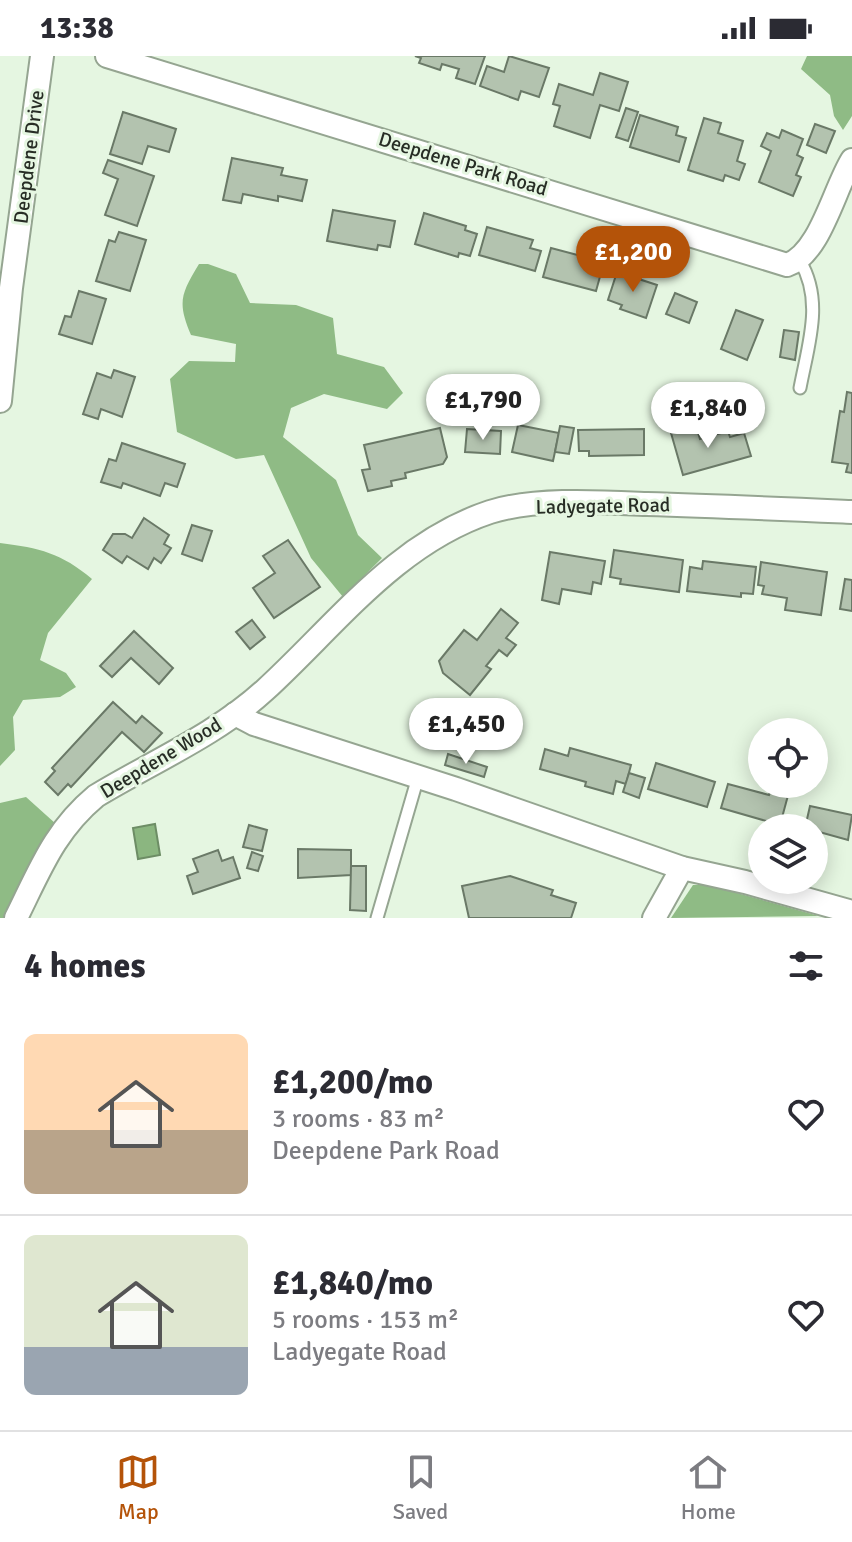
<!DOCTYPE html>
<meta charset="utf-8">
<style>
body{margin:0;font-family:Signika,sans-serif;background:#f7f7f7;color:#2b2b33;height:100vh;display:flex;flex-direction:column;font-size:30px;white-space:nowrap}
*{box-sizing:border-box;margin:0}
p{font-size:26px;color:#7c7c81}
.icon{flex:none;width:44px;height:44px;fill:none;stroke:currentColor;stroke-width:2;stroke-linecap:round;stroke-linejoin:round}
.map{position:relative;height:862px;overflow:hidden}
.details{display:flex;flex-direction:column;background:#fff;flex:1}
.details>*{flex:none}
.fabs{position:absolute;left:748px;top:662px;display:grid;gap:16px}
.fabs a{display:grid;place-items:center;width:80px;height:80px;border-radius:50%;background:#fff;box-shadow:0 4px 20px #0003;font-size:40px}
.price{position:absolute;translate:-50% -68px;padding:0 18px;border-radius:28px;background:#fff;color:#222;font-size:26px;line-height:52px;filter:drop-shadow(0 2px 4px #0008)}
.price::after{content:'';position:absolute;left:50%;top:48px;width:24px;height:18px;margin-left:-12px;background:inherit;clip-path:polygon(0 0,100% 0,50% 100%)}
.price.selected{background:#b45309;color:#fff}
ul{padding:0;list-style:none}
li{display:flex;align-items:center;gap:24px;height:200px;padding:0 24px}
li+li{border-top:2px solid #e1e1e2}
li span{display:grid;place-items:center;flex:none;width:224px;height:160px;border-radius:12px;color:#555}
li>.icon{margin-inline-start:auto}
span .icon{width:96px;height:96px;fill:#fffc;stroke-width:1}
li b{font-size:34px}
h2{display:flex;justify-content:space-between;align-items:center;height:96px;padding:0 24px;font-size:34px}
.status{display:flex;justify-content:space-between;align-items:center;height:56px;padding:0 40px;background:#fff;direction:ltr}
.status svg{height:22px;fill:currentColor}
.menu{display:flex;justify-content:space-around;align-items:center;height:112px;border-top:2px solid #e1e1e2;background:#fff;font-size:22px;color:#7c7c81}
.menu a{display:grid;justify-items:center;gap:4px}
.menu .selected{color:#b45309}
.map>svg:first-child{display:block}
</style>
<div class="status"><b>13:38</b><svg viewBox="0 0 49 12"><path d="M0 12V9h3v3zM5 12V6h3v6zM10 12V3h3v9zM15 12V0h3v12zM26 1h20v11H26zM47 4h2v5h-2z"/></svg></div>
<div class="map">
<svg width="852" height="862" viewBox="0 0 852 862">
<rect width="100%" height="100%" fill="#e5f6e1"/>
<g fill="#8fbb85">
<path d="M807 0H852V60L843 74 834 60 830 39 801 13Z"/>
<path d="M199 208H208L236 218 250 247 296 249 333 262 337 298 384 311 403 337 387 353 324 338 291 352 283 381 336 424 358 479 382 502 343 541 311 502 264 399 236 403 177 376 170 323 189 305 235 306 236 288 191 279C177 246 181 238 199 208Z"/>
<path d="M0 487C40 492 61 497 92 523L48 577 40 604 66 617 76 631 60 641 23 644 13 661 15 694 0 710Z"/>
<path d="M26 741 56 768 7 862H0V747Z"/>
<path d="M693 829H709L819 860 671 862Z"/>
</g>
<path fill="#8bb680" stroke="#6d8d65" stroke-width="2" d="M155 768 160 799 138 803 133 772Z"/>
<g fill="#b3c3af" stroke="#6a7967" stroke-width="2">
<path d="M415 0H485L475 28 456 22 459 13 442 8 440 14 419 7 421 2Z"/>
<path d="M509 0 549 12 539 41 521 35 518 44 480 30 487 10 504 16Z"/>
<path d="M600 17 628 26 619 55 600 49 590 82 554 70 560 50 553 48 559 28 593 39Z"/>
<path d="M626 52 638 56 628 85 616 81Z"/>
<path d="M123 56 176 73 169 96 148 90 142 108 110 98Z"/>
<path d="M640 59 678 71 676 79 686 82 679 106 630 91Z"/>
<path d="M704 62 721 67 718 77 743 85 737 105 745 108 739 124 725 119 723 125 688 114Z"/>
<path d="M815 68 835 75 826 97 807 89Z"/>
<path d="M782 74 803 83 797 99 803 102 796 119 801 121 793 140 759 126 771 95 761 90 767 77 779 82Z"/>
<path d="M232 102 283 112 281 119 307 124 302 145 278 140V145L243 138 241 147 223 144Z"/>
<path d="M108 104 154 120 137 170 105 159 118 123 103 117Z"/>
<path d="M333 154 395 165 390 191 378 189 377 194 327 185Z"/>
<path d="M424 157 466 170 465 174 477 178 470 200 459 197 458 201 415 188Z"/>
<path d="M487 171 533 184 530 192 541 195 535 215 479 199Z"/>
<path d="M119 176 146 184 130 235 96 225 109 184 115 186Z"/>
<path d="M551 192 604 206 596 235 543 221Z"/>
<path d="M617 216 657 229 646 262 620 253 622 249 608 244Z"/>
<path d="M79 235 106 243 92 288 59 278 65 260 71 261Z"/>
<path d="M675 237 697 246 689 267 666 258Z"/>
<path d="M736 254 763 264 747 304 721 293Z"/>
<path d="M784 274 799 276 795 304 780 301Z"/>
<path d="M114 314 135 321 122 361 101 353 98 363 83 358 97 317 111 322Z"/>
<path d="M847 336 852 337V417L846 416 848 408 832 406 840 355 844 356Z"/>
<path d="M518 369 559 377 553 405 512 396Z"/>
<path d="M560 370 574 372 569 398 555 396Z"/>
<path d="M696 370 700 383 728 375 730 381 744 377 751 400 683 419 671 377Z"/>
<path d="M440 372 447 401 443 408 405 417 406 422 391 425 392 430 368 435 362 414 370 413 364 389Z"/>
<path d="M467 373 501 375 500 398 465 396Z"/>
<path d="M644 373V399L589 400V395H579L578 374Z"/>
<path d="M122 387 185 408 177 431 165 427 160 440 123 427 121 432 101 426 109 403 116 405Z"/>
<path d="M144 462 169 479 164 488 171 492 161 507 154 502 148 513 127 500 122 507 103 494 113 478H125L132 482Z"/>
<path d="M192 469 212 475 202 505 182 498Z"/>
<path d="M288 484 320 531 274 562 253 532 275 517 263 500Z"/>
<path d="M614 494 683 504 679 536 620 528 621 523 610 521Z"/>
<path d="M550 496 605 505 601 528 593 526 591 538 562 533 559 548 542 544Z"/>
<path d="M703 505 756 511 753 538 741 537V541L687 535 690 511 702 513Z"/>
<path d="M761 506 827 516 821 559 785 554 787 542 762 538 764 530 758 529Z"/>
<path d="M845 523 852 524V555L840 553Z"/>
<path d="M501 553 518 567 506 582 516 589 507 600 499 594 486 610 491 613 470 639 443 617 439 605 464 574 477 584Z"/>
<path d="M252 564 265 581 250 593 236 576Z"/>
<path d="M134 575 173 612 159 628 131 602 112 621 100 610Z"/>
<path d="M113 646 136 667 142 660 162 677 144 696 122 676 71 731 68 728 58 739 45 726 55 715 52 712Z"/>
<path d="M570 692 631 709 626 728 616 725 613 738 585 730 586 726 540 713 545 693 568 700Z"/>
<path d="M448 698 487 711 484 721 445 709Z"/>
<path d="M656 707 715 726 707 751 648 733Z"/>
<path d="M629 717 645 722 639 742 623 736Z"/>
<path d="M728 728 769 739 773 728 790 732 780 769 721 752Z"/>
<path d="M810 750 852 759 848 784 805 772Z"/>
<path d="M249 769 267 774 262 795 243 791Z"/>
<path d="M298 793 351 794V819L298 822Z"/>
<path d="M218 794 222 805 233 801 240 822 193 838 187 820 198 816 193 803Z"/>
<path d="M252 796 263 800 258 815 247 812Z"/>
<path d="M351 810H366V855L350 854Z"/>
<path d="M510 820 553 834 551 839 576 847 571 862H469L462 830Z"/>
</g>
<g fill="none" stroke-linecap="round" stroke-linejoin="round">
<g stroke="#95a591" stroke-width="15">
<g id="service">
<path d="M800 205C824 245 808 289 800 332"/>
<path d="M377 862 418 721"/>
</g>
</g>
<g stroke="#95a591" stroke-width="26">
<g id="minor">
<path d="M107 0 787 209C820 198 834 133 852 104"/>
<path d="M0 345 11 232 42 0"/>
<path d="M235 658 254 668 456 733 682 812 745 826 852 856"/>
<path d="M16 862C40 814 54 775 96 740 152 706 216 679 265 634 335 570 396 487 490 456 533 442 601 446 647 448 715 450 783 453 852 456"/>
<path d="M654 862 682 812"/>
</g>
</g>
<use href="#service" stroke="#fff" stroke-width="11"/>
<use href="#minor" stroke="#fff" stroke-width="22"/>
</g>
<g text-anchor="middle" dominant-baseline="central" stroke-width="6" stroke-linejoin="round" paint-order="stroke">
<g font-size="20" fill="#272d25" stroke="#e5f6e1">
<text transform="translate(29 101) rotate(-83)">Deepdene Drive</text>
<text transform="translate(463 108) rotate(17)">Deepdene Park Road</text>
<text transform="translate(603 450) rotate(-1)">Ladyegate Road</text>
<text transform="translate(161 702) rotate(-31)">Deepdene Wood</text>
</g>
</g>
</svg>
<div class="fabs">
<a><svg class="icon" aria-label="locate" viewBox="0 0 24 24"><circle cx="12" cy="12" r="6"/><path d="M12 2v4M12 18v4M2 12h4M18 12h4"/></svg></a>
<a><svg class="icon" aria-label="layers" viewBox="0 0 24 24"><path d="M12 4l9 5-9 5-9-5zM3 14l9 5 9-5"/></svg></a>
</div>
<b class="price selected" style="left:633px;top:238px">£1,200</b>
<b class="price" style="left:483px;top:386px">£1,790</b>
<b class="price" style="left:708px;top:394px">£1,840</b>
<b class="price" style="left:466px;top:710px">£1,450</b>
</div>
<section class="details">
<h2>4 homes<svg class="icon" aria-label="filters" viewBox="0 0 24 24"><path d="M4 7h16M4 17h16"/><circle cx="9" cy="7" r="2"/><circle cx="15" cy="17" r="2"/></svg></h2>
<ul>
<li><span style="background:linear-gradient(#ffd9b3 60%,#b9a48a 0)"><svg class="icon" aria-label="home" viewBox="0 0 24 24"><path d="M3 11l9-7 9 7M6 9v11h12V9"/></svg></span><div><b>£1,200/mo</b><p>3 rooms · 83 m²</p><p>Deepdene Park Road</p></div><svg class="icon" aria-label="heart" viewBox="0 0 24 24"><path d="M12 20l-8-8c-3-5 5-10 8-4 3-6 11-1 8 4z"/></svg></li>
<li><span style="background:linear-gradient(#dfe7d0 70%,#9aa5b1 0)"><svg class="icon" aria-label="home" viewBox="0 0 24 24"><path d="M3 11l9-7 9 7M6 9v11h12V9"/></svg></span><div><b>£1,840/mo</b><p>5 rooms · 153 m²</p><p>Ladyegate Road</p></div><svg class="icon" aria-label="heart" viewBox="0 0 24 24"><path d="M12 20l-8-8c-3-5 5-10 8-4 3-6 11-1 8 4z"/></svg></li>
</ul>
</section>
<nav class="menu">
<a class="selected"><svg class="icon" aria-label="map" viewBox="0 0 24 24"><path d="M3 6l6-2 6 2 6-2v14l-6 2-6-2-6 2zM9 4v14M15 6v14"/></svg>Map</a>
<a><svg class="icon" aria-label="saved" viewBox="0 0 24 24"><path d="M7 4h10v16l-5-4-5 4z"/></svg>Saved</a>
<a><svg class="icon" aria-label="home" viewBox="0 0 24 24"><path d="M3 11l9-7 9 7M6 9v11h12V9"/></svg>Home</a>
</nav>
